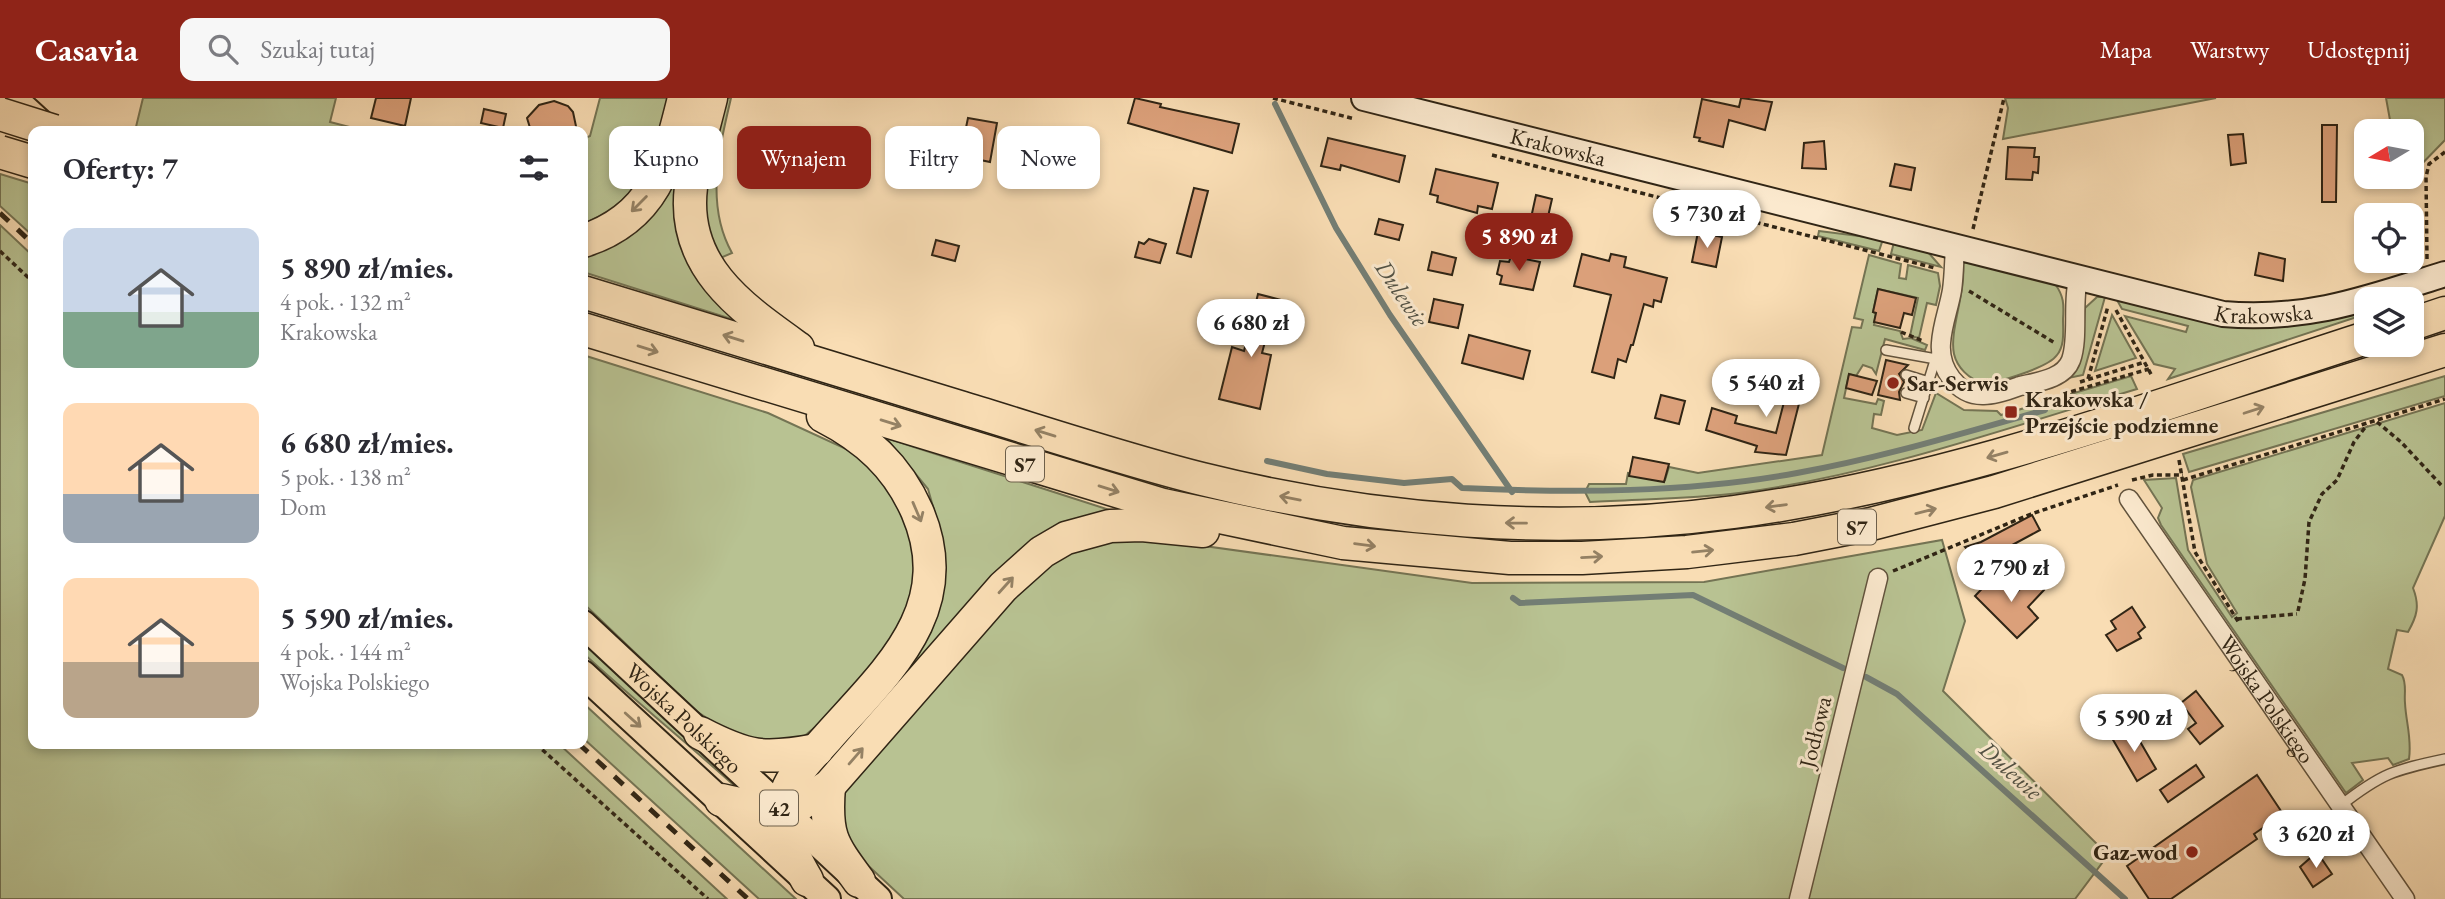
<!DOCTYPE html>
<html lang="pl">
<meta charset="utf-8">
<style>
body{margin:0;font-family:"EB Garamond",serif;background:#f7f7f7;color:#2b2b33;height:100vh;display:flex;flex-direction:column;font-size:26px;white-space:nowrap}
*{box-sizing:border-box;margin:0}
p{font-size:23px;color:#7c7c81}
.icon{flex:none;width:38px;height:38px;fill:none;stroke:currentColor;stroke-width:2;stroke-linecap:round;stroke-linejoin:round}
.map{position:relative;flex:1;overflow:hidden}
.sheet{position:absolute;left:28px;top:28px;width:560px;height:623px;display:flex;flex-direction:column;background:#fff;border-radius:14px;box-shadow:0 4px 10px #0003}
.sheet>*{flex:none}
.top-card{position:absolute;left:609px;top:28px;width:665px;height:63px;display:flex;gap:14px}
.needle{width:46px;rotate:260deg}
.controls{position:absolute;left:2354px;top:21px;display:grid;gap:14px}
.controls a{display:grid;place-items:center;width:70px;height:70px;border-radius:14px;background:#fff;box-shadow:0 4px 10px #0003;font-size:35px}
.price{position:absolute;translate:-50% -60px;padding:0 16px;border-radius:24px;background:#fff;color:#222;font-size:23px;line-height:46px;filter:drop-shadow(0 2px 4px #0008)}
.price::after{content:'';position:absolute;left:50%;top:42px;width:21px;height:16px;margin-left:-10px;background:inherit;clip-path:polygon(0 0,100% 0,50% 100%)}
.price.active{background:#8f2418;color:#fff}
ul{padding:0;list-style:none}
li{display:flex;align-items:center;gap:21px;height:175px;padding:0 35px}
li span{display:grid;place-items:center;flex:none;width:196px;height:140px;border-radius:14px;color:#555}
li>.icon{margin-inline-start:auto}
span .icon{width:84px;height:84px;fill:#fffc;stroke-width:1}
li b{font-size:30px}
h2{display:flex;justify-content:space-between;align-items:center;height:84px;padding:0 35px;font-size:30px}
.tag{padding:0 24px;border-radius:14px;background:#fff;box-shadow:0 4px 10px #0003;font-size:24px;line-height:63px}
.tag.active{background:#8f2418;color:#fff}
header{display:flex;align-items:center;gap:42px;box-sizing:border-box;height:98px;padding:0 35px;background:#8f2418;color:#fff}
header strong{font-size:33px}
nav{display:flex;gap:38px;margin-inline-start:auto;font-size:24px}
.search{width:490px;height:63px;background:#f7f7f7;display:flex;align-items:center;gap:18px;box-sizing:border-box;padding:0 24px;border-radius:14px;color:#7c7c81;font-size:26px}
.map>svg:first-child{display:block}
</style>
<header>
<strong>Casavia</strong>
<div class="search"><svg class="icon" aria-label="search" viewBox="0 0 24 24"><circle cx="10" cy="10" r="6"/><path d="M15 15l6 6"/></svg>Szukaj tutaj</div>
<nav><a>Mapa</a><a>Warstwy</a><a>Udostępnij</a></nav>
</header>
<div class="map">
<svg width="2445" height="801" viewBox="0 0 2445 801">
<rect width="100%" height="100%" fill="#f9ddb4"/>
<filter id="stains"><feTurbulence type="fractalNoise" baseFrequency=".00286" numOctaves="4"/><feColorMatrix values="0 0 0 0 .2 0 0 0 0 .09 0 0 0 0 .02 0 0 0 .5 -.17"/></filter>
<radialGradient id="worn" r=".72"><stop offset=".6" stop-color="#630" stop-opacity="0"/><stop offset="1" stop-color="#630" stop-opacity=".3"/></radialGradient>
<g fill="#b8c292" stroke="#747454" stroke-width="2">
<path d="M143 0H336L330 24 365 33H135Z"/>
<path d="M600 0H675C652 59 646 100 583 126V41L590 38Z"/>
<path d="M721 0H731C719 51 705 107 732 155L718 161C693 101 708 60 721 0Z"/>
<path d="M2005 0H2216L2003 41 2008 10Z"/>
<path d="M2386 0H2445V42L2412 76V33H2392Z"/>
<path d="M675 70 683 75 744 225 583 174V153Z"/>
<path d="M0 76 33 86V138L0 108Z"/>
<path d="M0 127 33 158V646H559L727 801H0Z"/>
<path d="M1819 133 1883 141 1879 153 1818 138Z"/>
<path d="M1894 144 1927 153 1941 169 1891 156Z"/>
<path d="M1869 157 1901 166 1899 180 1906 181 1908 167 1938 175 1940 188 1936 207 1927 205 1919 240 1910 238 1918 200 1878 191 1873 214 1876 215 1874 227 1900 233 1903 241 1911 240 1927 247 1925 252 1885 241 1876 276 1872 270 1863 267 1856 278 1849 276 1844 300 1876 306 1878 301 1884 303 1881 317 1874 316 1872 330 1897 337 1922 332 1936 295 1964 312 1997 313 2001 317 2131 278 2137 291C2007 330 1875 377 1739 395 1690 401 1639 401 1590 404L1585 394 1589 386H1626L1628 375 1665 382 1669 369 1698 375 1822 357 1852 229 1861 230 1863 222 1854 220Z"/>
<path d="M1967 163 2055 186C2064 198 2064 207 2063 221 2063 233 2065 247 2057 257 2049 269 1997 286 1983 284 1969 282 1957 269 1954 256 1949 233 1966 195 1963 166Z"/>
<path d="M2097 199H2105L2083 277 2068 280C2088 261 2082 236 2085 210Z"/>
<path d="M2117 202C2210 226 2271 242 2366 212V216L2168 281 2175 271 2154 266 2125 218 2186 234 2188 228 2122 211Z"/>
<path d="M2112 217 2136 260 2095 273Z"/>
<path d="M583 257 768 315 855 355 887 388 912 433 920 484 890 547 820 625 802 640 754 644 732 636 696 613 583 505Z"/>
<path d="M2445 278V298L2189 374 2183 356Z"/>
<path d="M2445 305V418L2413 490C2420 508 2417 518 2408 534L2397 532 2388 571 2402 577C2407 586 2404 595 2405 605 2406 625 2412 640 2409 661L2393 667 2388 660 2352 665 2363 682 2346 695 2161 427 2158 420 2162 410 2144 382 2176 380 2188 452 2232 519 2237 515 2207 466 2191 389 2193 382Z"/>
<path d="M886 340 1119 415 1092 418 810 688 797 691 894 582 933 528 946 471 939 430 928 391Z"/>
<path d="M1114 441 1168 443 1472 485 1704 484 1942 442 1965 523 1943 593 2108 757 2075 801H904L847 748 837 702 1005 503 1065 454Z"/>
<path d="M583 541 757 701H749C695 651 637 605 583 555Z"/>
<path d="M583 605 796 801H759L583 640Z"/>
</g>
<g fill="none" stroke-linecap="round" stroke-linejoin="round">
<g stroke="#737e75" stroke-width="6">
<path d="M1275 6 1336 130 1390 217 1512 394"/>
<path d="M1267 363 1327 376 1404 385 1452 381 1462 390C1573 395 1688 395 1797 375 1881 360 1963 335 2045 312"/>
<path d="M1513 500 1520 505 1693 497 1843 570"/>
<path d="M1866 579 1897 596 2125 801"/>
</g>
</g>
<g fill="#dba07a" stroke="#302515" stroke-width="2">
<path d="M376 0H411L405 28 371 20Z"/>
<path d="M1135 0 1161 6 1160 9 1239 26 1232 55 1128 25Z"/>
<path d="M1741 0 1772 4 1765 32 1729 22 1723 49 1699 43 1700 40 1694 39 1702 1 1739 9Z"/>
<path d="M554 3 568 8 573 14 577 33H531L527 20 539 7Z"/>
<path d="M484 11 506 16 503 30 481 25Z"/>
<path d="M968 20 997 25 990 64 966 59 969 45 963 44Z"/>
<path d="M2322 27H2337L2336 104H2322Z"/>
<path d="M2243 36 2246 65 2231 67 2228 37Z"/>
<path d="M1328 40 1405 58 1399 84 1341 67 1340 72 1321 68Z"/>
<path d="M1824 43 1826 71 1802 70 1804 45Z"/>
<path d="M2008 49 2035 50 2034 59H2039L2038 75 2033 74 2032 82 2006 81Z"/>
<path d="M840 50 869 57 866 72 836 65Z"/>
<path d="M1895 66 1915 70 1911 92 1890 88Z"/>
<path d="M1436 71 1498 85 1492 111 1478 108 1477 115 1437 104 1438 98 1430 96Z"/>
<path d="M1194 90 1208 93 1191 159 1177 155Z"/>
<path d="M1536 97 1552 101 1547 123 1531 120Z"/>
<path d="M1379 121 1403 127 1399 142 1375 136Z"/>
<path d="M1698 134 1722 139 1716 169 1692 164Z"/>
<path d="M1149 141 1166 146 1160 165 1135 159 1139 144 1144 146Z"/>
<path d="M936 142 959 148 955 163 932 157Z"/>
<path d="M1432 154 1456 160 1452 177 1428 172Z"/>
<path d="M2259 155 2285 161 2283 183 2255 177Z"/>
<path d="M1582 156 1609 163 1611 156 1626 159 1624 169 1667 180 1661 204 1654 202 1653 209 1644 206 1633 247H1631L1626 264 1618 261 1614 280 1592 274 1611 197 1574 188Z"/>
<path d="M1511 158 1540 164 1533 192 1500 186 1502 178 1497 176 1500 163 1509 164Z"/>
<path d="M1878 191 1916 200 1912 217 1904 215 1900 230 1874 224 1876 215 1873 214Z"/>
<path d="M1258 196 1281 202 1276 222 1271 221 1262 255 1271 257 1260 311 1219 301 1232 249 1244 253Z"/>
<path d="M1434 201 1463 207 1458 230 1429 224Z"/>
<path d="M1469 237 1530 253 1523 281 1462 265Z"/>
<path d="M1886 262 1908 267 1899 276 1904 284 1899 294 1900 302 1878 297Z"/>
<path d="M1793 271 1807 274 1786 357 1755 354 1757 348 1706 332 1712 310 1737 318 1735 325 1776 335 1784 304 1774 302 1782 273 1792 275Z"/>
<path d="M1849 276 1877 283 1872 297 1846 290Z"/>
<path d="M1661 297 1685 303 1679 326 1655 320Z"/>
<path d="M1633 359 1669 366 1664 384 1629 378Z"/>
<path d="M2032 417 2040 432 1979 465 1965 449 1981 444Z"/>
<path d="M1996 476 2016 495 2031 480 2044 492 2028 509 2038 520 2017 540 1975 498Z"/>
<path d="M2132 509 2145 529 2138 535 2141 540 2117 553 2106 537 2116 531 2111 523Z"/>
<path d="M2196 593 2223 628 2200 646 2188 631 2196 625 2181 605Z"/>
<path d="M2131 628 2156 671 2137 683 2112 640Z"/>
<path d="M2196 667 2204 679 2168 704 2160 692Z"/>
<path d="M2257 677 2283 716 2254 736 2257 741 2171 801H2149L2127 768Z"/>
<path d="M2317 754 2332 776 2313 789 2300 769Z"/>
</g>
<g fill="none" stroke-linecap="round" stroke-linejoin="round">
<g stroke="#62533d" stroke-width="12">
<g id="lane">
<path d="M1886 252 1936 261"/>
<path d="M1906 277 1929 284"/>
<path d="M1906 295 1924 300"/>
<path d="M1914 330 1937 256"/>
<path d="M2340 708C2382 675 2394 672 2445 661"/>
</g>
</g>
<g stroke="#62533d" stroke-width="21">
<g id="street">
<path d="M1955 149C1954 164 1954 178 1952 192 1949 210 1942 227 1941 245 1939 270 1957 298 1984 297 1996 297 2009 292 2020 288 2037 284 2064 281 2071 262 2079 240 2072 206 2078 181"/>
<path id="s1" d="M2129 401 2405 801"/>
<path d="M1799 801 1878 480"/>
</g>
</g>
<g stroke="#302515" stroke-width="28">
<g id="secondary">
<path id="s2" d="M1364 0 2223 216C2308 223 2366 201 2445 176"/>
</g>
</g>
<g stroke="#302515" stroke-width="30">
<g id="primary">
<path d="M13 0 46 30"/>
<path d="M0 34 32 63"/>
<path id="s3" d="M583 526 878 801"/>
<path d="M583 576 827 801"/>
</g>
</g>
<g stroke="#302515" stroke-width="35">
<g id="highway">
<path d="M711 0C704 29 694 60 691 89 681 169 742 210 798 250"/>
<path d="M583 143C655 120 668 65 684 0"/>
<path d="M583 194C709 233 836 271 963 310 1042 334 1122 361 1202 381 1375 424 1558 438 1734 414 1951 385 2158 307 2366 240"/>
<path d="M2412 226 2445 215"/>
<path d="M583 231 1163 407 1343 445 1510 460H1582L1687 454 1794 441 1871 426 1994 394 2445 252"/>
<path d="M700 635C748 660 764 662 817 652"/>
<path d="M829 688C825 737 831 745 859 783"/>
<path d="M721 702 785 716 829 688 1003 489 1042 454 1066 440 1110 428 1142 427 1203 433"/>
<path d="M807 782C791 754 775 726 787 693 794 674 816 653 829 638 888 572 959 510 917 413 897 368 866 340 823 318"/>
</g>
</g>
<g stroke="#302515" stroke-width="3.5" stroke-dasharray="5 3.5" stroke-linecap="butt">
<path d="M1273 0 1355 21"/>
<path d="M1492 57 1935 170"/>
<path d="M1973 131 2004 0"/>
<path d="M0 153 33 184"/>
<path d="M2427 161 2426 79 2429 66 2445 54"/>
<path d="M1969 193 2055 245"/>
<path d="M2116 212 2152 278"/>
<path d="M1901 234 1923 243"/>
<path d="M2088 281 2108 208"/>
<path d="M2080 284 2145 264"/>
<path d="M2063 296 2149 271"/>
<path d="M2377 324 2401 344 2443 389"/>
<path d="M2179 362 2195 454 2239 525"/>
<path d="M2132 382 2153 377H2183"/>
<path d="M2183 382 2445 301"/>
<path d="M1893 473 2031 416 2118 387"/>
<path d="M2298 513 2305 481 2309 424 2322 396 2337 382 2354 344 2367 327"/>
<path d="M2237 521 2297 516"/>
<path d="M536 646 708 801"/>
</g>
<use href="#lane" stroke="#fbe9ce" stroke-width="9"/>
<use href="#street" stroke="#fbe9ce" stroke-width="18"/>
<use href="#secondary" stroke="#fbe9ce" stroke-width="24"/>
<use href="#primary" stroke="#f9ddb4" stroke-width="26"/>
<use href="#highway" stroke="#f9ddb4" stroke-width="32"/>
<g stroke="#302515" stroke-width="5" stroke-dasharray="12 12" stroke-linecap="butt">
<path d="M0 115 33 146"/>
<path d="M579 646 748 801"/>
</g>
<g stroke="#302515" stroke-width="35" stroke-linecap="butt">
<g id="highway-bridge">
<path d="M0 16 54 33"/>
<path d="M0 54 33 64"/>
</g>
</g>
<use href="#highway-bridge" stroke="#f9ddb4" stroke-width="32"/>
</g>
<defs><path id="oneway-shaft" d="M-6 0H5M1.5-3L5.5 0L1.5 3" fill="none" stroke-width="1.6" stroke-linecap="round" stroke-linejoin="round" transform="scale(1.75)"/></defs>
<g stroke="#948164">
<use href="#oneway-shaft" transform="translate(639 106) rotate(135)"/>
<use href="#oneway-shaft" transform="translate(733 240) rotate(-163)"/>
<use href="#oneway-shaft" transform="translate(648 251) rotate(17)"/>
<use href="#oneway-shaft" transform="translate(2254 312) rotate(-18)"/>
<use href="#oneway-shaft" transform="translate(891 325) rotate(17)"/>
<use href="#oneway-shaft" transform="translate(1045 335) rotate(-163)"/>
<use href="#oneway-shaft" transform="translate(1997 357) rotate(164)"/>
<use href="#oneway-shaft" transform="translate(1109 391) rotate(17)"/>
<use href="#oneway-shaft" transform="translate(1290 400) rotate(-169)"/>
<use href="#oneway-shaft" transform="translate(1776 408) rotate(172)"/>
<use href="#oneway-shaft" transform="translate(1926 413) rotate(-14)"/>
<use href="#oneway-shaft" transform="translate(917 414) rotate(67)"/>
<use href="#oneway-shaft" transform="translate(1516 425) rotate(-179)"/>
<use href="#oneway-shaft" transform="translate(1365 447) rotate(7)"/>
<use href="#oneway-shaft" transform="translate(1703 453) rotate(-6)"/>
<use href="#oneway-shaft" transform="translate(1592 459) rotate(-3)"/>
<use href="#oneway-shaft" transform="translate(1006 487) rotate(-48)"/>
<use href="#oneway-shaft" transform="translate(633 622) rotate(42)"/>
<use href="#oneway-shaft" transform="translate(856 658) rotate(-49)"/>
</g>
<g fill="#8f2418" stroke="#fbe9ce" stroke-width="2.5">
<circle cx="1893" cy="285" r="7"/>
<rect x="2004" y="307" width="14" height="14" rx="3.5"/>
<circle cx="2192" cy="754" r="7"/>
</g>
<g text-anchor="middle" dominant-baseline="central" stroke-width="6" stroke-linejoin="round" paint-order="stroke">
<g fill="#fbe9ce" stroke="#6d604c" stroke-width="2">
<rect x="1006" y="348.5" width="38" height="35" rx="5"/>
<rect x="1838" y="411.5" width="38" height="35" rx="5"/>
<rect x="760" y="692.5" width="38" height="35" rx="5"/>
</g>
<g font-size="21" font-weight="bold" fill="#302515">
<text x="1025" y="366">S7</text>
<text x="1857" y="429">S7</text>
<text x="779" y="710">42</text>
</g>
<g font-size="23" fill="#302515" stroke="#fbe9ce">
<text stroke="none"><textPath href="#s2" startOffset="200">Krakowska</textPath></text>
<text stroke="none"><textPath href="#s2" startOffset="926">Krakowska</textPath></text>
<text stroke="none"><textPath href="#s1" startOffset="243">Wojska Polskiego</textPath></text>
<text stroke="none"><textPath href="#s3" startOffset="138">Wojska Polskiego</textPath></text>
<text transform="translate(1815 634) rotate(-76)">Jodłowa</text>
</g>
<g font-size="23" font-weight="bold" fill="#302515" stroke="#fbe9ce" text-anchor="start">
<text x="1907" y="285">Sar-Serwis</text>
<text x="2025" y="301">Krakowska /<tspan x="2025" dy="26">Przejście podziemne</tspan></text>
<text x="2178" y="754" text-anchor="end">Gaz-wod</text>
</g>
<g font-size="24" font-style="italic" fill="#525245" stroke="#fbe9ce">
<text transform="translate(1402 195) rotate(56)">Dulewie</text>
<text transform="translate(2011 672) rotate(42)">Dulewie</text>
</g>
</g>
<rect width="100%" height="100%" filter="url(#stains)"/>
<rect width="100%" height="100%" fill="url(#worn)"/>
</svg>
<div class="controls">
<a><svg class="needle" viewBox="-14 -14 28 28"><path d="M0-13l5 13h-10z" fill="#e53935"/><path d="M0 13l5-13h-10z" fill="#7c7c81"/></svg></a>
<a><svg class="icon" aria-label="locate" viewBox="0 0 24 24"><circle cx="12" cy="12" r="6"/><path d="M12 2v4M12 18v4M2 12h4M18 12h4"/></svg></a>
<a><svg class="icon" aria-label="layers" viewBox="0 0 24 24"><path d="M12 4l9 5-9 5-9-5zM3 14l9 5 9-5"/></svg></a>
</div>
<b class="price" style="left:1707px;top:152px">5 730 zł</b>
<b class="price active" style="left:1519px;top:175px">5 890 zł</b>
<b class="price" style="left:1251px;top:261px">6 680 zł</b>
<b class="price" style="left:1766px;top:321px">5 540 zł</b>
<b class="price" style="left:2011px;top:506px">2 790 zł</b>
<b class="price" style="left:2134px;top:656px">5 590 zł</b>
<b class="price" style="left:2316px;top:772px">3 620 zł</b>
<div class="top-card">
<a class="tag">Kupno</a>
<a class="tag active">Wynajem</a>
<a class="tag">Filtry</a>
<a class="tag">Nowe</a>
</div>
<section class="sheet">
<h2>Oferty: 7<svg class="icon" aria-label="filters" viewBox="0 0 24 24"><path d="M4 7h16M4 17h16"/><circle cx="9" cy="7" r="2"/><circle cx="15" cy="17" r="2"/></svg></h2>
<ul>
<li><span style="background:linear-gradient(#c9d6e8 60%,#7fa58c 0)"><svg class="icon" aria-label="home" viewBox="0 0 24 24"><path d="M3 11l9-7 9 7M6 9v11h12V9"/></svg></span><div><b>5 890 zł/mies.</b><p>4 pok. · 132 m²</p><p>Krakowska</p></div></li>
<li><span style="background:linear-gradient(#ffd9b3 65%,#9aa5b1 0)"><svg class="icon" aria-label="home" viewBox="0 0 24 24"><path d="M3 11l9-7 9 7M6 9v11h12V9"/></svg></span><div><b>6 680 zł/mies.</b><p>5 pok. · 138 m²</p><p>Dom</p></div></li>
<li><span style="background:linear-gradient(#ffd9b3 60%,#b9a48a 0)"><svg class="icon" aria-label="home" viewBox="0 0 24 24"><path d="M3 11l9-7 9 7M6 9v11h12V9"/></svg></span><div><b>5 590 zł/mies.</b><p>4 pok. · 144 m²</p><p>Wojska Polskiego</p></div></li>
</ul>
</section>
</div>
